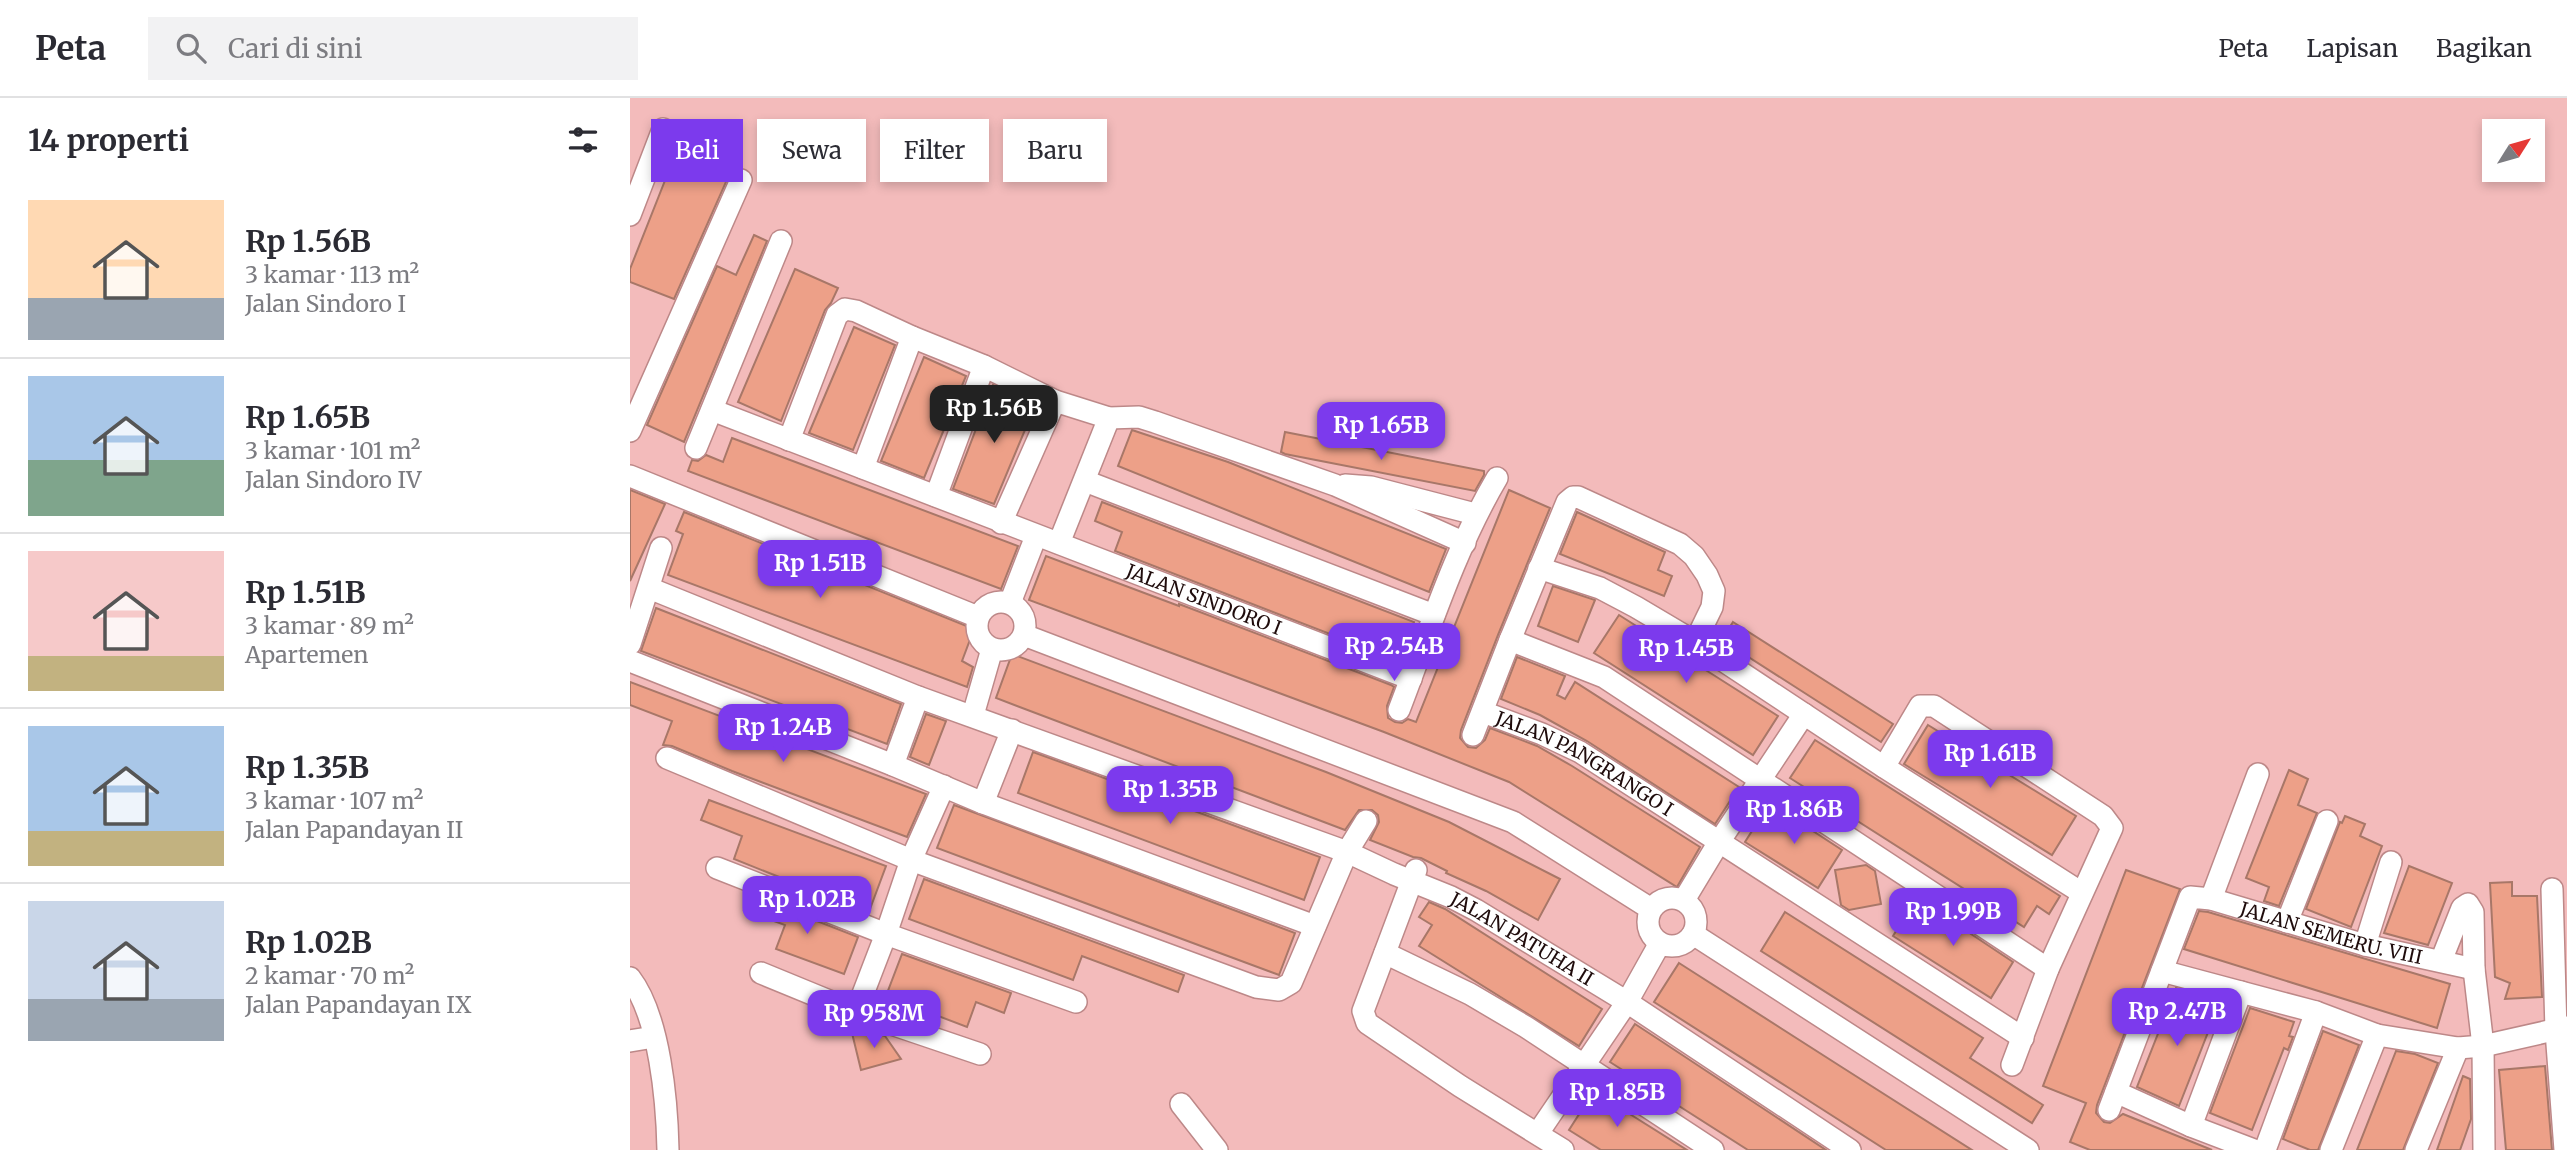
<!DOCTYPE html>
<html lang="id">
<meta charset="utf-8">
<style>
body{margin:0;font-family:Merriweather,serif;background:#f2f2f3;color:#2b2b33;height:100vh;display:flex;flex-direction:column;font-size:26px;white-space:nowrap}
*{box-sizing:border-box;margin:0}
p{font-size:23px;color:#7c7c81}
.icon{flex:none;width:38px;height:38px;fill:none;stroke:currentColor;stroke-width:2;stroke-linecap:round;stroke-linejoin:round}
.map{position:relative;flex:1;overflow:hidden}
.drawer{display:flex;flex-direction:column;background:#fff;width:630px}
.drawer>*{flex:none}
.top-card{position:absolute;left:21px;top:21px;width:665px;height:63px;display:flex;gap:14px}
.needle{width:46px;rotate:53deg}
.tools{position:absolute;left:1852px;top:21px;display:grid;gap:14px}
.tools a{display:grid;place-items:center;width:63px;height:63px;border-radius:0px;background:#fff;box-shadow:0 4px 10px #0003;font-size:35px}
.price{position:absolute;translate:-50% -60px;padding:0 16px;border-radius:14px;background:#7c3aed;color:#fff;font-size:23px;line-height:46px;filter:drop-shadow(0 2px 4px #0008)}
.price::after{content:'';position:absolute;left:50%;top:42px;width:21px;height:16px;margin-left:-10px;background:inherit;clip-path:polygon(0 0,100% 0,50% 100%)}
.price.on{background:#222;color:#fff}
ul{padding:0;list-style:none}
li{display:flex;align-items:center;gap:21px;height:175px;padding:0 28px}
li+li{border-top:2px solid #e1e1e2}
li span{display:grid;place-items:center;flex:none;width:196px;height:140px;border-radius:0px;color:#555}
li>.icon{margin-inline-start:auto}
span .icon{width:84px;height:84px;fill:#fffc;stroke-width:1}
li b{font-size:30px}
h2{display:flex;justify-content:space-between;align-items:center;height:84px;padding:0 28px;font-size:30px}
.pill{padding:0 24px;border-radius:0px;background:#fff;box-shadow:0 4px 10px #0003;font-size:24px;line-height:63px}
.pill.on{background:#7c3aed;color:#fff}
header{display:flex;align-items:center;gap:42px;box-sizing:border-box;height:98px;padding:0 35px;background:#fff;border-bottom:2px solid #e1e1e2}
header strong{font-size:33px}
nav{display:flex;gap:38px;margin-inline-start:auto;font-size:24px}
.search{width:490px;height:63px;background:#f2f2f3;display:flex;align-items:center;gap:18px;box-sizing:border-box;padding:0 24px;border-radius:0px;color:#7c7c81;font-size:26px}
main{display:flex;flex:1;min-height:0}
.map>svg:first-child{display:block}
</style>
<header>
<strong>Peta</strong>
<div class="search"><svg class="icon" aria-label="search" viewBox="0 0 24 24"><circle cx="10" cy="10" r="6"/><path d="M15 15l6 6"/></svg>Cari di sini</div>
<nav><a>Peta</a><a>Lapisan</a><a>Bagikan</a></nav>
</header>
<main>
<section class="drawer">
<h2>14 properti<svg class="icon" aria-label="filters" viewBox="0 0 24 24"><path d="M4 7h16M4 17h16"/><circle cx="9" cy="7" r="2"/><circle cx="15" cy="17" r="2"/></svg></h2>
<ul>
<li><span style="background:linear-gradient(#ffd9b3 70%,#9aa5b1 0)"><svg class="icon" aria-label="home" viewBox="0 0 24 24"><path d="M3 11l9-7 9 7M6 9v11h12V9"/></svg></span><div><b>Rp 1.56B</b><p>3 kamar · 113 m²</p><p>Jalan Sindoro I</p></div></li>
<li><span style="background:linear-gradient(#a9c7e8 60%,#7fa58c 0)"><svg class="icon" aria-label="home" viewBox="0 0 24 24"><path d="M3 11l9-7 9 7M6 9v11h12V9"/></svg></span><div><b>Rp 1.65B</b><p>3 kamar · 101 m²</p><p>Jalan Sindoro IV</p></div></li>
<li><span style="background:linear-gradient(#f6c9c9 75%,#c2b280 0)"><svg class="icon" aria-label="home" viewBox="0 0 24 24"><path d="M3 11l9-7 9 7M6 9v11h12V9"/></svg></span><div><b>Rp 1.51B</b><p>3 kamar · 89 m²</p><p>Apartemen</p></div></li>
<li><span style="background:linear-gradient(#a9c7e8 75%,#c2b280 0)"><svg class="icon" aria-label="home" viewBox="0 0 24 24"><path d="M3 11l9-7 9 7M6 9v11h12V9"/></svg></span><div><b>Rp 1.35B</b><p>3 kamar · 107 m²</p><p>Jalan Papandayan II</p></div></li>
<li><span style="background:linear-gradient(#c9d6e8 70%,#9aa5b1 0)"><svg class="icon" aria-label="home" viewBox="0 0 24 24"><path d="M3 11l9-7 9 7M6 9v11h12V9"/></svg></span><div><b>Rp 1.02B</b><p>2 kamar · 70 m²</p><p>Jalan Papandayan IX</p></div></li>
</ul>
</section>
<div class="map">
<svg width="1937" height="1052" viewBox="0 0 1937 1052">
<rect width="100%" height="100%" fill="#f3bbbb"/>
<g fill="#eda088" stroke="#a87768" stroke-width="2">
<path d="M53 37 109 59 105 71 99 77 44 201 0 184V171Z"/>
<path d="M124 137 137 143 54 344 17 327 87 168 106 177Z"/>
<path d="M165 171 208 190 201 205 195 212 151 323 108 304Z"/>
<path d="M224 229 265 247 223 352 179 335Z"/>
<path d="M294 259 336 278 294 380 251 363Z"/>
<path d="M363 287 405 308 364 406 323 391Z"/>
<path d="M502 332 598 364 816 451 799 494 488 368Z"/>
<path d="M655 334 854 373V377L845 393 655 356 651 354Z"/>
<path d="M102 340 388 448 371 491 58 373 62 362 68 363 76 357 93 364Z"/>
<path d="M0 392 35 406 0 483Z"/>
<path d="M879 392 920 410 868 537 831 632 830 640 838 649 846 650 855 642 860 630 907 648 942 668 1070 749 1047 789 879 684 754 634 399 502 416 458 549 508V506L761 587 764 589 757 608 758 620 765 624 772 625 778 621 786 624Z"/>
<path d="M472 404 784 524 770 563 485 453 492 434 465 423Z"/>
<path d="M54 414 344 531 332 563 343 569 337 589 38 477 53 436 46 433Z"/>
<path d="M947 414 1035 454 1028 472 1042 478 1034 498 930 456Z"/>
<path d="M923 488 965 502 948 544 908 528Z"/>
<path d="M26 510 271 606 257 646 11 553Z"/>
<path d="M989 517 1148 618 1123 657 964 555Z"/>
<path d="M1103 524 1263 626 1251 644 1092 542Z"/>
<path d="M382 556 696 674 819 724 930 781 908 822 856 793 816 775 817 773 791 760 783 759 740 742 749 724 748 717 742 712H729L715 732 366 600Z"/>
<path d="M887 559 935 578 927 597 935 601 945 584 1109 689 1085 726 957 643 910 617 871 601Z"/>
<path d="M0 584 296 696 277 739 102 673 42 648 33 647 42 623 0 607Z"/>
<path d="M296 616 316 623 299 667 280 659Z"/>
<path d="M1298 627 1446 718 1422 757 1274 666Z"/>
<path d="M1185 642 1430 798 1419 816 1407 808 1394 829 1160 680Z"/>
<path d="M403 654 690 759 674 802 388 695Z"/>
<path d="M1659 672 1678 681 1668 707 1687 715 1649 808 1634 803 1639 789 1616 780Z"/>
<path d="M79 702 256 768 240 811 237 814 104 761 112 738 71 722Z"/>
<path d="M1140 705 1212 752 1188 790 1115 744Z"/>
<path d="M324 707 665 835 649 877 307 750Z"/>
<path d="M1715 718 1735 726 1730 738 1752 748 1721 829 1676 811 1710 724 1712 725Z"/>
<path d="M1236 767 1245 773 1251 806 1219 812 1211 807 1205 772Z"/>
<path d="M1779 768 1822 785 1798 847 1754 835Z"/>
<path d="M1496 772 1550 791 1467 1007 1466 1015 1474 1024 1480 1025 1493 1016 1582 1052H1460L1440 1044 1456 1005 1413 988Z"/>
<path d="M294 781 554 877 548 894 452 858 443 882 279 821Z"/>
<path d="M1882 784V798H1907L1912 899 1875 901 1880 885 1865 879 1860 785Z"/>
<path d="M120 797 228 839 214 876 146 851 155 827 114 812Z"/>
<path d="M1287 800 1383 864 1361 900 1263 838Z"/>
<path d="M799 804 815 811 972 911 949 948 789 848 802 827 789 819Z"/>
<path d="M1569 813 1578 814 1820 886 1807 930 1554 851Z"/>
<path d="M1155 814 1353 940 1340 960 1413 1007 1402 1025 1131 853Z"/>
<path d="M272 856 381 895 374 915 346 904 337 929 256 898Z"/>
<path d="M1049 865 1210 968 1342 1052H1256L1159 990 1024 904Z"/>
<path d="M1546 890 1567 896 1563 905 1586 914 1549 1008 1507 989Z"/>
<path d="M1620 910 1664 924 1659 938 1663 939 1658 952 1654 950 1622 1032 1580 1015Z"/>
<path d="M1005 926 1031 943 1196 1052H1118L980 964Z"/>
<path d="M1693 933 1729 947 1688 1052H1680L1653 1041Z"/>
<path d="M222 935H246L255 938 271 961 231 972Z"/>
<path d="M1766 953 1785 956 1808 965 1773 1052H1727Z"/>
<path d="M1915 968 1922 1052H1876L1869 972Z"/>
<path d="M1833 978 1840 981 1841 1021 1834 1041 1830 1052H1807Z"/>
<path d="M964 993 987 1008 1057 1052H971L939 1032Z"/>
</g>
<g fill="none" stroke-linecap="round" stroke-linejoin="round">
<g stroke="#bd8888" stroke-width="24">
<g id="minor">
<path d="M0 117 33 31"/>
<path id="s1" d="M82 312 781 581"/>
<path d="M0 333 111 82"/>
<path d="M159 342 207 217 215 211 226 213 282 239 354 268 425 303 479 320 509 319 525 324 705 387 835 445"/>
<path d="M66 350 151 143"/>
<path d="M233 370 282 239"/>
<path d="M0 378 348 519"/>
<path d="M455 383 804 517"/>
<path d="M715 387 741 389 845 416"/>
<path d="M306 398 354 268"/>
<path d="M371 425 425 303"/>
<path d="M429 445 479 320"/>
<path d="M909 470 970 490 1006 509 1065 544 1254 669 1452 795"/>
<path id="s2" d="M19 490 288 599 717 754 764 776 821 799 846 812 997 904 1220 1052"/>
<circle cx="371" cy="528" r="24"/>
<path d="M380 505 406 438"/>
<path d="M394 537 883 724 1021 811"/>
<path d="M880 542 974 579 1418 871"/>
<path d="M0 546 31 450"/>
<path d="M0 563 263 667 353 705 685 828"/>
<path d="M769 612C799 534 824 453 867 380"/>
<path id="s3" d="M853 614 912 636 950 654 1393 940"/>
<path d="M343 617 362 551"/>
<path d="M843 637 880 542 937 404 943 399H948L1050 446 1064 458 1077 477 1084 493 1082 509 1065 544"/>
<path d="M37 660 281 762 626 889 649 892 661 885 717 754 736 723"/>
<path d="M263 667 288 599"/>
<path d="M1254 669 1290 608H1304L1473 718 1482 730 1418 871 1382 967"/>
<path d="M353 705 382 632"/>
<path d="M87 770 256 836 446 904"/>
<path d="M786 772 733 913 737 925 830 988 933 1052"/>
<path d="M1922 791 1926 933 1935 1052"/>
<circle cx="1042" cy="824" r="24"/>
<path d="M1581 801 1628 676"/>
<path d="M1054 802 1089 744 1174 616"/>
<path d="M1657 824 1697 723"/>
<path d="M1063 836 1398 1052"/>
<path d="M1735 847 1761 764"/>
<path d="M755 855 840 896 896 929 1083 1052"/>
<path d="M1811 863 1832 810 1838 806 1843 814 1844 871 1853 948 1854 1052"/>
<path d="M1532 873 1686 914 1747 937 1828 950 1853 948 1937 929"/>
<path d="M131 875 226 914 350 956"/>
<path d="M0 880C30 919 37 1004 38 1052"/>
<path d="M226 914 256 836 281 762 314 688"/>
<path d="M0 943 24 939"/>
<path d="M1486 994 1561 1028 1624 1052"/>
<path d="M551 1006 587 1052"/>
<path id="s4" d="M1479 1012 1560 799 1581 801 1735 847 1844 871"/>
<path d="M1561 1028 1611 894"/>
<path d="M908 1035 997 904 1030 845"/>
<path d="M1635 1052 1686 914"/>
<path d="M1701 1052 1747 937"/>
<path d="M1786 1052 1828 950"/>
</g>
</g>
<use href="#minor" stroke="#fff" stroke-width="21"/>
</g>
<g text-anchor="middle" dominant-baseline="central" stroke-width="5" stroke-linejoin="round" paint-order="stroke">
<g font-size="19" fill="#1f0c0c" stroke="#f9cbcb">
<text stroke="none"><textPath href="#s1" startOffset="527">JALAN SINDORO I</textPath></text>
<text stroke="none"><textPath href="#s3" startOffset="114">JALAN PANGRANGO I</textPath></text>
<text stroke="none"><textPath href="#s4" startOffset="374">JALAN SEMERU. VIII</textPath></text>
<text stroke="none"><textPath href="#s2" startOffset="942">JALAN PATUHA II</textPath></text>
</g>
</g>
</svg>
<div class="tools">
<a><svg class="needle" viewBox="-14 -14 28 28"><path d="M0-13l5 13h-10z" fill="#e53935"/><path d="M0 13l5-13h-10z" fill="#7c7c81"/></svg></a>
</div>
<b class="price on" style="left:364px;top:347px">Rp 1.56B</b>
<b class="price" style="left:751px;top:364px">Rp 1.65B</b>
<b class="price" style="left:190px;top:502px">Rp 1.51B</b>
<b class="price" style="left:764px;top:585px">Rp 2.54B</b>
<b class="price" style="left:1056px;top:587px">Rp 1.45B</b>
<b class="price" style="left:153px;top:666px">Rp 1.24B</b>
<b class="price" style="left:1360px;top:692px">Rp 1.61B</b>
<b class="price" style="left:540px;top:728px">Rp 1.35B</b>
<b class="price" style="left:1164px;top:748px">Rp 1.86B</b>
<b class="price" style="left:177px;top:838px">Rp 1.02B</b>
<b class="price" style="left:1323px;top:850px">Rp 1.99B</b>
<b class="price" style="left:1547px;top:950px">Rp 2.47B</b>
<b class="price" style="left:244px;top:952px">Rp 958M</b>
<b class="price" style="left:987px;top:1031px">Rp 1.85B</b>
<div class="top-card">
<a class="pill on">Beli</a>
<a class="pill">Sewa</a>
<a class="pill">Filter</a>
<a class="pill">Baru</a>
</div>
</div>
</main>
